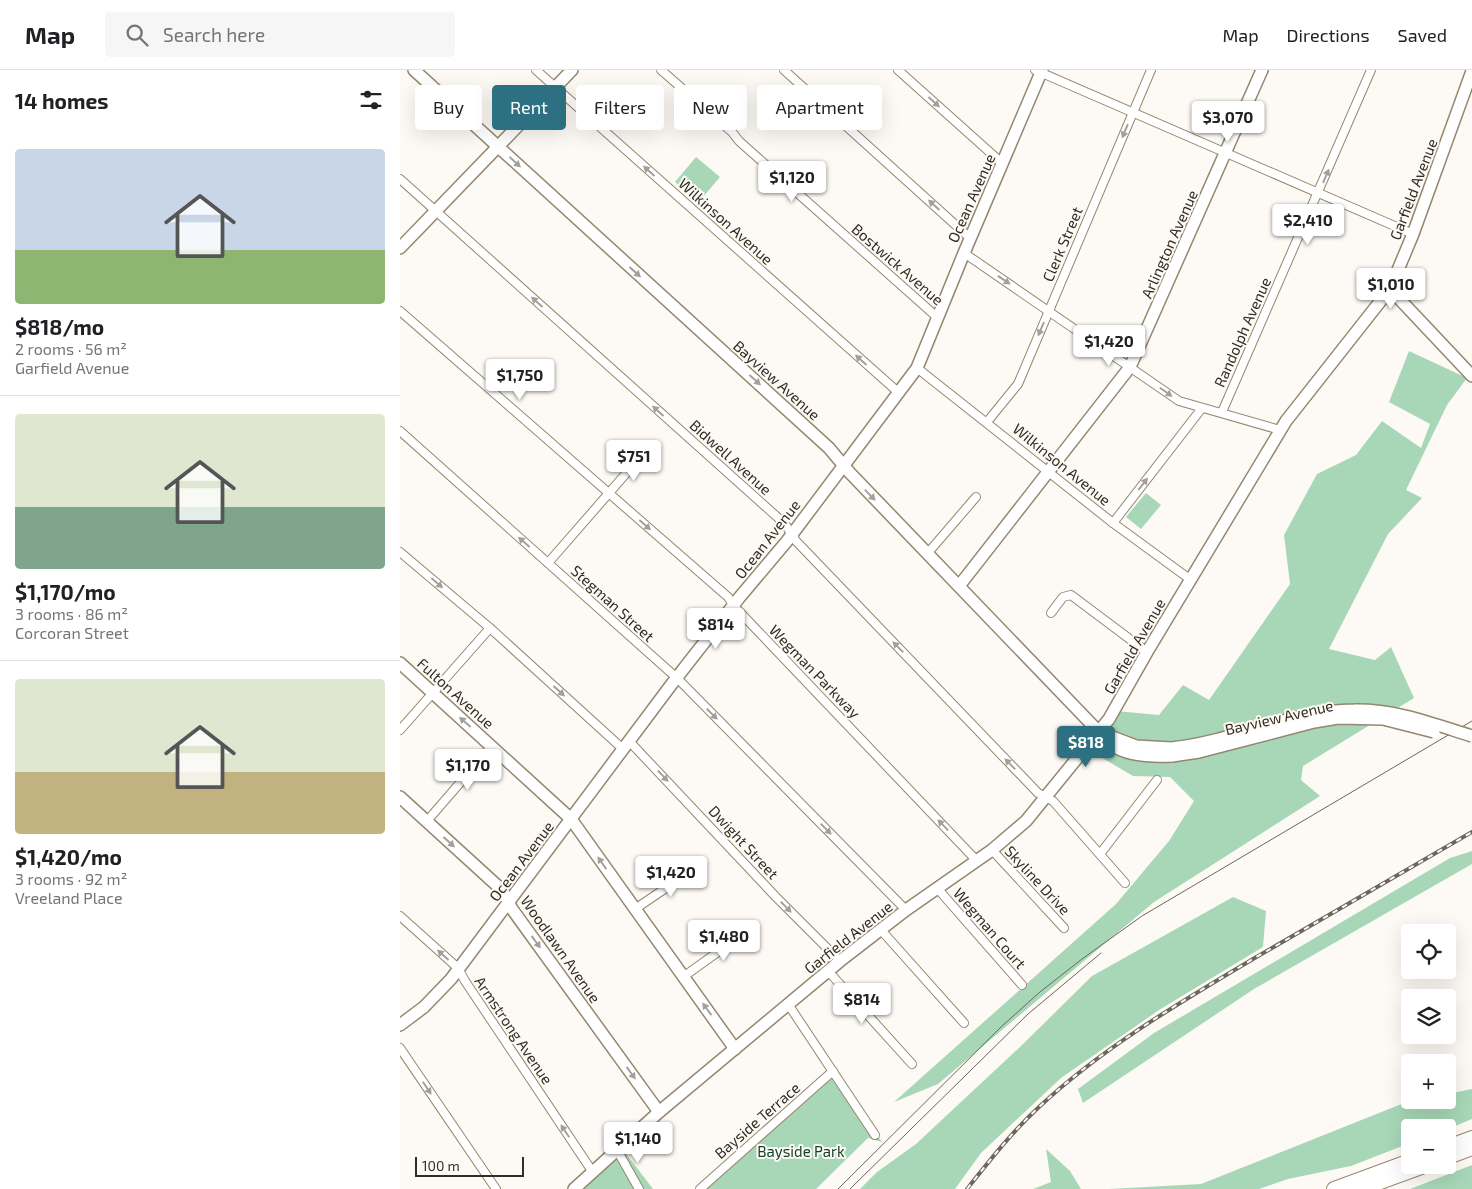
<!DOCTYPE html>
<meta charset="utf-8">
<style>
body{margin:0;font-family:"Exo 2",sans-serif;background:#f6f6f6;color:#202124;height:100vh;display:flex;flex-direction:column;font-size:19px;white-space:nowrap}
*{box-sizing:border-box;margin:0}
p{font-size:16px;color:#757577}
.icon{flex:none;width:28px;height:28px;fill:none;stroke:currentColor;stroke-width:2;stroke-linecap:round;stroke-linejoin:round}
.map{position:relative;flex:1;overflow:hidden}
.details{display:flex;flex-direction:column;background:#fff;width:400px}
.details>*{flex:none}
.hud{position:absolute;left:15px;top:15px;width:475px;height:45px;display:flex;gap:10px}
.fabs{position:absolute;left:1001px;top:854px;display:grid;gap:10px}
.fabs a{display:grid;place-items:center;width:55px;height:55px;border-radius:5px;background:#fff;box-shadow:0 5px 20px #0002;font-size:25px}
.scale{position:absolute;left:15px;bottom:12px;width:109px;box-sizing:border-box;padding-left:5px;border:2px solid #322c22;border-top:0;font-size:14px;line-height:18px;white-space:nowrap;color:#322c22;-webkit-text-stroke:4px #fdfaf5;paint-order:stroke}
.price{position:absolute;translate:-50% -42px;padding:0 11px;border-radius:5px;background:#fff;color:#222;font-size:16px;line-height:32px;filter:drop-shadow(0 1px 2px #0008)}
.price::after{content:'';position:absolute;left:50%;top:30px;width:15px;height:11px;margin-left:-8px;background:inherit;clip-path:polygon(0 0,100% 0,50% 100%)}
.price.selected{background:#2c7081;color:#fff}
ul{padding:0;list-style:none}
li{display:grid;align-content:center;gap:10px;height:265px;padding:0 15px}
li+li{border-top:1px solid #e0e0e0}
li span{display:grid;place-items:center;height:155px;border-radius:5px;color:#555}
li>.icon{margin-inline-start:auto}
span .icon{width:90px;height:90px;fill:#fffc;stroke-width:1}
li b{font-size:21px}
h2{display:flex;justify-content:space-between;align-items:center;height:60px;padding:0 15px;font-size:21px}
.pill{padding:0 18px;border-radius:5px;background:#fff;box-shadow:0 5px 20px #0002;font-size:18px;line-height:45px}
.pill.selected{background:#2c7081;color:#fff}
header{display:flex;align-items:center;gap:30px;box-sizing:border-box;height:70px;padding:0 25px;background:#fff;border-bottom:1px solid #e0e0e0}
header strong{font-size:24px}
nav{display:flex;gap:28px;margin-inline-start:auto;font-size:18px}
.search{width:350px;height:45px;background:#f6f6f6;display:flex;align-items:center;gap:12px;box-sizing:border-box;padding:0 18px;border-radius:5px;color:#757577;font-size:19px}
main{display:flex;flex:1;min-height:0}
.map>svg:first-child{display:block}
</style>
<header>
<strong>Map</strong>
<div class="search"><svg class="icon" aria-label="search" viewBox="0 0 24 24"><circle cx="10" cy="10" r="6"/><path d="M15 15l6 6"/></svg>Search here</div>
<nav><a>Map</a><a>Directions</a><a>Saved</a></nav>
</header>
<main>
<section class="details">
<h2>14 homes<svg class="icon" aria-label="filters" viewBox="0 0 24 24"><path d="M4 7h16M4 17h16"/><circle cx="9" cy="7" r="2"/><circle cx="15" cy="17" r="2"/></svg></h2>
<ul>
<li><span style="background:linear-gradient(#c9d6e8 65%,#8fb573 0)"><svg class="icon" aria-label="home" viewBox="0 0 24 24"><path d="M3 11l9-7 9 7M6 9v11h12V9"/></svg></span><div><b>$818/mo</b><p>2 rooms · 56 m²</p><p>Garfield Avenue</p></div></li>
<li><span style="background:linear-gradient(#dfe7d0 60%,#7fa58c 0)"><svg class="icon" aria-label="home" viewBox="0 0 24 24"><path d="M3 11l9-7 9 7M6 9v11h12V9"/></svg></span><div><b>$1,170/mo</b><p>3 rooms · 86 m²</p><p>Corcoran Street</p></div></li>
<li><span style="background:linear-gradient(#dfe7d0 60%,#c2b280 0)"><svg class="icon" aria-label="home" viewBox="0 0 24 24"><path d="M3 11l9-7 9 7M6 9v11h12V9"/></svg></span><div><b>$1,420/mo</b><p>3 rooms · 92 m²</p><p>Vreeland Place</p></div></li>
</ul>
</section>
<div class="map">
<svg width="1072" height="1119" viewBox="0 0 1072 1119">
<rect width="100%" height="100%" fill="#fdfaf5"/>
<g fill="#a8d7b8">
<path d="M296 87 320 107 298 133 275 112Z"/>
<path d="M1009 281 1067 308 1047 335 1006 420 1022 428 988 464 929 579 975 590 991 577 1014 628 903 696 901 710 920 726 754 832 538 1014 494 1032 716 834 769 771 794 731 770 707 733 706 687 679 716 641 759 645 783 615 809 630 890 514 884 465 917 404 956 385 982 351 1021 378 1030 354 989 332Z"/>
<path d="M746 423 761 435 741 459 726 447Z"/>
<path d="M1072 781V794L854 919 683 1033 678 1019 754 963 1050 788Z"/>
<path d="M833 827 866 841 863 877 759 940 661 1008 581 1083 555 1119H460L477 1102 516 1074 620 977 692 906Z"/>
<path d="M435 1003 482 1072 468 1068 416 1119H301Z"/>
<path d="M1072 1019V1049L1048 1059V1058H1010V1073L951 1096 888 1109 859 1119H709L801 1114 999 1035 1020 1030H1048V1024Z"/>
<path d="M221 1077 253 1119H174Z"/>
<path d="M646 1079 670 1101 681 1119H633L651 1112Z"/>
<path d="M1072 1095V1119H1010Z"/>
</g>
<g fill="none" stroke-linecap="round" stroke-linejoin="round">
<g stroke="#94876f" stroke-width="10">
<g id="street">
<path d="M136 0 498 322"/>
<path d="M261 0 332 62 339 71 538 248"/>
<path d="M384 0 570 168"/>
<path d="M498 0 603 94"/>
<path d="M635 0 1013 164"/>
<path d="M0 109 385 454 396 471 638 723 653 731 725 813"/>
<path d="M564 183 779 331 880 360"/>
<path d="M0 241 328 527 334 536 577 791"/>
<path d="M517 298 713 453 791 510"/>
<path d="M822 342 971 0"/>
<path d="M587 352 618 314 751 0"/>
<path d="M0 361 278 609 506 840"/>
<path d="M713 453 802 338"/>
<path d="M0 482 90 558 223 679"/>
<path d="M527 484 576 427"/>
<path d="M148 493 243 384"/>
<path d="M651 543 663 527 671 525 747 582"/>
<path d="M0 660 90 558"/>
<path d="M229 671 376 827 440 891"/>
<path d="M27 751 92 676"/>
<path d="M592 780 664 858"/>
<path d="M700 784 757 710"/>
<path d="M537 818 622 915"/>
<path d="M235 839 294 799"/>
<path d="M0 846 58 898 65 911 192 1101"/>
<path d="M481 860 564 953"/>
<path d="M428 901 512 994"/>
<path d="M283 907 350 859"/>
<path d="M388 934 475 1065"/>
<path d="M0 978 96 1119"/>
<path d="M217 1080 239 1119"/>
<path d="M300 1119 433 1001"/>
</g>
</g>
<g stroke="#94876f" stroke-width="14">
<g id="secondary">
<path d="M14 0 429 378 450 403 699 662C714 686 747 687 772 686"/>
<path d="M0 178 172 0"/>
<path d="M990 219 1072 306"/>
<path d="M559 516 730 297 862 0"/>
<path d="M0 593 171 749 335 979"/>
<path d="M699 662 736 676 771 678"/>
<path d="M0 727 102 820 112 839 259 1042"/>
<path d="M0 955 24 937 51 909 271 615 339 528 387 471 517 298 564 183 642 0"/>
<path d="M174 1119 259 1042 440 891 506 840 592 780 626 751 709 649 747 582 886 351 990 219 1013 164 1072 1"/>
</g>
</g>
<g stroke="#94876f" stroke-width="16">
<g id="highway">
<path d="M1048 1077 1072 1068"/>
<path d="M1048 1087 1072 1078"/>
<path d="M934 1119 1010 1091"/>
<path d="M961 1119 1027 1095"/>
</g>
</g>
<use href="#street" stroke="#fff" stroke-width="8"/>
<use href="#secondary" stroke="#fff" stroke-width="11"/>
<use href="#highway" stroke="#fff" stroke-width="14"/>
<g stroke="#6b665e" stroke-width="1">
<path d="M438 1119 602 956 640 922 682 889 742 846 1072 651"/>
<path d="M450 1119 628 944 701 883"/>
</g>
<g stroke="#6b665e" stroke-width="4">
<path id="rail" d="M567 1119C590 1090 612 1062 639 1037 702 978 779 933 853 889 926 847 999 804 1072 762"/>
</g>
<use href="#rail" stroke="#fdfaf5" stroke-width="2" stroke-dasharray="5.5" stroke-linecap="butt"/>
<g stroke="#94876f" stroke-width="14" stroke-linecap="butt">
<g id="secondary-bridge">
<path d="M771 678C833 672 891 640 954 640 995 639 1033 654 1072 666"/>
<path d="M772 686 799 682 914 652 938 648 983 649 1034 662"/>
</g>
</g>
<use href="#secondary-bridge" stroke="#fff" stroke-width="11"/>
</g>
<defs><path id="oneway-solid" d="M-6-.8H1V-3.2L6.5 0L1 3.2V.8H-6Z" transform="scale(1.25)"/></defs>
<g fill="#a3a09c">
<use href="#oneway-solid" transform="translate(534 32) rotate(42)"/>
<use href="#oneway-solid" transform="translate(725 61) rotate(113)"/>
<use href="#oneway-solid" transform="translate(115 92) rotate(43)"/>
<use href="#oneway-solid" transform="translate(249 101) rotate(-138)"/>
<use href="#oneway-solid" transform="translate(926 106) rotate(-67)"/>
<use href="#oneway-solid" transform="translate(534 135) rotate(-138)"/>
<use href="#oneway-solid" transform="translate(235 202) rotate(42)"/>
<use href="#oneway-solid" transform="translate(604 210) rotate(34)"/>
<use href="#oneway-solid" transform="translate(137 232) rotate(-138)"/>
<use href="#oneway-solid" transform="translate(641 259) rotate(113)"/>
<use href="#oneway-solid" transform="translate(461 290) rotate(-138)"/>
<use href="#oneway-solid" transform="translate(355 310) rotate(42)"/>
<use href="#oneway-solid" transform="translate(766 322) rotate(35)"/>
<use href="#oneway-solid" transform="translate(258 341) rotate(-138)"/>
<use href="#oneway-solid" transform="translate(743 414) rotate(-52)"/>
<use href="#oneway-solid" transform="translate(470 425) rotate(46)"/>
<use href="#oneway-solid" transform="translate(245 455) rotate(41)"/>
<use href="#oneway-solid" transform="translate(124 472) rotate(-139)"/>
<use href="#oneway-solid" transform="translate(37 513) rotate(41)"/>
<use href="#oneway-solid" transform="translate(498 577) rotate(-134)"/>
<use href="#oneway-solid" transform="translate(159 621) rotate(42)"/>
<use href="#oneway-solid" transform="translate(312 644) rotate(45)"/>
<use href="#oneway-solid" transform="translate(65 652) rotate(-139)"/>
<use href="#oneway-solid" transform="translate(610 694) rotate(-134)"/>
<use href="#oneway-solid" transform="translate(263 706) rotate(47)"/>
<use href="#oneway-solid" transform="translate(543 755) rotate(-134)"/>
<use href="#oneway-solid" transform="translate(426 759) rotate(45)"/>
<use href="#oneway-solid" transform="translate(49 772) rotate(42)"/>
<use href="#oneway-solid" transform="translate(202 793) rotate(-125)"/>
<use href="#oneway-solid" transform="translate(386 837) rotate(45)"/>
<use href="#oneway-solid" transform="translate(136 872) rotate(54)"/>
<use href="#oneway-solid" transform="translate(43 885) rotate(-138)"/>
<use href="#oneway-solid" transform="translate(307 939) rotate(-126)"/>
<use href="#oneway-solid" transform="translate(231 1003) rotate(54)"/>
<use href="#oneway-solid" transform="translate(27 1018) rotate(56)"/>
<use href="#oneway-solid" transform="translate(165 1061) rotate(-124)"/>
</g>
<g text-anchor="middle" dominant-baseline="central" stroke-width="4" stroke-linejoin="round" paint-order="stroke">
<g font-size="15" fill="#322c22" stroke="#fdfaf5">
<text transform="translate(1013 119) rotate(-69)">Garfield Avenue</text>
<text transform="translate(571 128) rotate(-66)">Ocean Avenue</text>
<text transform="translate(326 151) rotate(42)">Wilkinson Avenue</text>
<text transform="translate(662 174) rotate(-67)">Clerk Street</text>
<text transform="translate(769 174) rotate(-66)">Arlington Avenue</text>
<text transform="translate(498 194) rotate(41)">Bostwick Avenue</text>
<text transform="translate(842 262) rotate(-66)">Randolph Avenue</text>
<text transform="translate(377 310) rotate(42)">Bayview Avenue</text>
<text transform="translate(331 387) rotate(42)">Bidwell Avenue</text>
<text transform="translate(662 394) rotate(39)">Wilkinson Avenue</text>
<text transform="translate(367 469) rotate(-52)">Ocean Avenue</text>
<text transform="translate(213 533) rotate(42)">Stegman Street</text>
<text transform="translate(734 576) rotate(-60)">Garfield Avenue</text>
<text transform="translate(415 601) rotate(46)">Wegman Parkway</text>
<text transform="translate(56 623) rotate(42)">Fulton Avenue</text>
<text transform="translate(879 647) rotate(-13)">Bayview Avenue</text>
<text transform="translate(344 772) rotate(47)">Dwight Street</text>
<text transform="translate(121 791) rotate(-53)">Ocean Avenue</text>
<text transform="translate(638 810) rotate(47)">Skyline Drive</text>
<text transform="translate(590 858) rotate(49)">Wegman Court</text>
<text transform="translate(448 867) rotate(-38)">Garfield Avenue</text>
<text transform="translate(161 879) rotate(55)">Woodlawn Avenue</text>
<text transform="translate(114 960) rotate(56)">Armstrong Avenue</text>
<text transform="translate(357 1050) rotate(-41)">Bayside Terrace</text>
</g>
<g font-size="15" fill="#124028" stroke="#fdfaf5">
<text x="401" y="1081">Bayside Park</text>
</g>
</g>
</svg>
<div class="fabs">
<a><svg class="icon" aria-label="locate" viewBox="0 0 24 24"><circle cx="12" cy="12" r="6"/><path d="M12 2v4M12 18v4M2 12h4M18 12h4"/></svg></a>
<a><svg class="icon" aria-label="layers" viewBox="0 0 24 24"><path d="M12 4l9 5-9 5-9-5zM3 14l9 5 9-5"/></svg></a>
<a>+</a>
<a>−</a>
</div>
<div class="scale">100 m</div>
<b class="price" style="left:828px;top:73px">$3,070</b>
<b class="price" style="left:392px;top:133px">$1,120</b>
<b class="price" style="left:908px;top:176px">$2,410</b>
<b class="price" style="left:991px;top:240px">$1,010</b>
<b class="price" style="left:709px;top:297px">$1,420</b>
<b class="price" style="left:120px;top:331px">$1,750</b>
<b class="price" style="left:234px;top:412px">$751</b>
<b class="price" style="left:316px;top:580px">$814</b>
<b class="price selected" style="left:686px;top:698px">$818</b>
<b class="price" style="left:68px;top:721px">$1,170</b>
<b class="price" style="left:271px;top:828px">$1,420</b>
<b class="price" style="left:324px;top:892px">$1,480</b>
<b class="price" style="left:462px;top:955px">$814</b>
<b class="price" style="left:238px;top:1094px">$1,140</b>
<div class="hud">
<a class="pill">Buy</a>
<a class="pill selected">Rent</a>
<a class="pill">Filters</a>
<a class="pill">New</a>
<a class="pill">Apartment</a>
</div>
</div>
</main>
